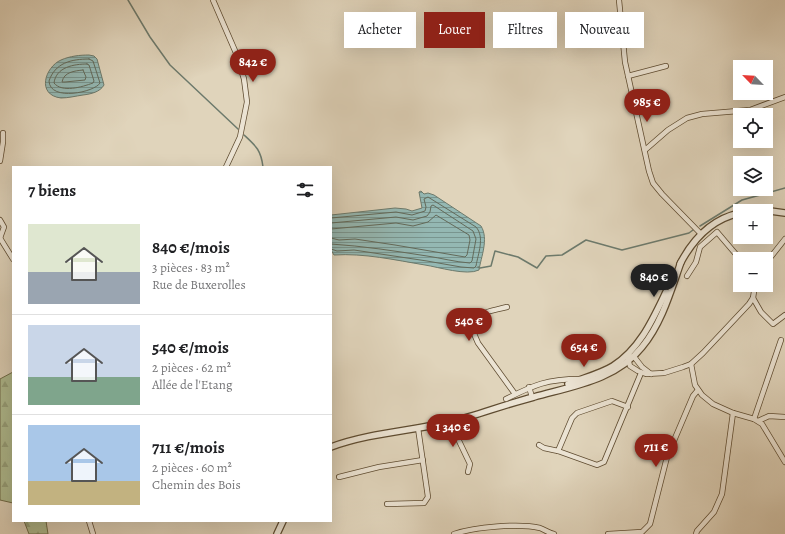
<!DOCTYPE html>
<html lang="fr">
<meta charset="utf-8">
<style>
body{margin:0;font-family:Alegreya,serif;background:#f6f6f6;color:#202124;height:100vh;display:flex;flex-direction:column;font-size:15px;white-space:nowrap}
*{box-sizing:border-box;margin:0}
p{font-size:13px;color:#757577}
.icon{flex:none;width:22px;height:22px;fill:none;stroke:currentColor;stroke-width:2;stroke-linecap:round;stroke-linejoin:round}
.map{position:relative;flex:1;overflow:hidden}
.sheet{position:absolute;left:12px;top:166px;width:320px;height:356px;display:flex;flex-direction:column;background:#fff;border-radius:0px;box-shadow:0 4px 16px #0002}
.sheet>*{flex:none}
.hud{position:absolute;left:344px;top:12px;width:380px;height:36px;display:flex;gap:8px}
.needle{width:26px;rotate:295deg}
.fabs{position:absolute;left:733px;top:60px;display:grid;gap:8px}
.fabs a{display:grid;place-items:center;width:40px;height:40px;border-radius:0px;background:#fff;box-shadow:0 4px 16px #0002;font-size:20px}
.price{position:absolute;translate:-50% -34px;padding:0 9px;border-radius:14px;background:#8f2418;color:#fff;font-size:13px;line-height:26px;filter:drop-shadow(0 1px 2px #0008)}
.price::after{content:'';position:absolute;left:50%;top:24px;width:12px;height:9px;margin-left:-6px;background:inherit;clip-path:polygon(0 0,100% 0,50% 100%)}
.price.current{background:#222;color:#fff}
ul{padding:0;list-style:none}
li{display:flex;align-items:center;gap:12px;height:100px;padding:0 16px}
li+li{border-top:1px solid #e0e0e0}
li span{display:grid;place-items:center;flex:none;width:112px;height:80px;border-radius:0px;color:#555}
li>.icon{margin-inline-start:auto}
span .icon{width:48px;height:48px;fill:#fffc;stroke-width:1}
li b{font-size:17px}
h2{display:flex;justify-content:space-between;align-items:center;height:48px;padding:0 16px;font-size:17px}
.tag{padding:0 14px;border-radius:0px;background:#fff;box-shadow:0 4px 16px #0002;font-size:14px;line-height:36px}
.tag.current{background:#8f2418;color:#fff}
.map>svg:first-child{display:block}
</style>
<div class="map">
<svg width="785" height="534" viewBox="0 0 785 534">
<defs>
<pattern id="forest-firs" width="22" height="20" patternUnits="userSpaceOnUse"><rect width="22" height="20" fill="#b0bd92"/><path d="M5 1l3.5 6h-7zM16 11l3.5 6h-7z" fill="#98a27c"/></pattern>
<pattern id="water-rules" width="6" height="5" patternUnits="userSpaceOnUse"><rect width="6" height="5" fill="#94b8b3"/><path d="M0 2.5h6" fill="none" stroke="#79958f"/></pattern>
</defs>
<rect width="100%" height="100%" fill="#e0d4bb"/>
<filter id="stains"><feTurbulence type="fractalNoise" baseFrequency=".005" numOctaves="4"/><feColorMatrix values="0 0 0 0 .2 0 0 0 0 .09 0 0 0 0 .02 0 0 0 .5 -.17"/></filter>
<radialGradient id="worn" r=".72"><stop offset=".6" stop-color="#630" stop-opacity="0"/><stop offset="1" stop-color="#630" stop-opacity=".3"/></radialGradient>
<g fill="url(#forest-firs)" stroke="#716d4a">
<path d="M13 372V503L0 500V379Z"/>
<path d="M24 521H46L48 534H29Z"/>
</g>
<g fill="url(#water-rules)" stroke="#6d7a6c">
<path d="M89 55 94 56 97 59 104 85C100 92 91 94 83 95 76 96 68 98 61 98 36 95 45 67 61 60 70 56 80 55 89 55Z"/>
<path d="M421 191 424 194 428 193 434 195 481 226C489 239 481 257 479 270 467 276 438 267 425 265 395 260 364 253 334 255L331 250V215L395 208 406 209 412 211 422 208 419 192Z"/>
</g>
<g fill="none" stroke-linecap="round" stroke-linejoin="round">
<g stroke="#636a5a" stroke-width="1">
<path d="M89 59 93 61 100 83C95 92 50 102 49 81 55 63 71 59 89 59Z"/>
<path d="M87 64 89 65 94 81 93 83C82 87 62 93 54 83 56 67 74 64 87 64Z"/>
<path d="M83 70 86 77 85 80 65 82H62C64 72 74 71 83 70Z"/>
<path d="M331 218 396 212 412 215 425 211 426 207 424 199 428 197 476 227C485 237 478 254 476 266L474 268 461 267 427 261 354 250 337 251 331 249"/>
<path d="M331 223 396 217 413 220 427 216 430 212 431 206 433 205 473 231 476 239 472 261 470 263C455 262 441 258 427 256 395 251 363 246 331 244"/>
<path d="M331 229 396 223 413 226 428 222 436 215 469 235 470 240 467 255 465 257 395 245 355 239 339 240 331 238"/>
</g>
<g stroke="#6d7a6c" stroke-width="1.5">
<path d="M128 0 150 37 170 65 238 129"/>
<path d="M244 135C256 146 261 150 263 167"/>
<path d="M700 226 742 200 785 188"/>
<path d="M478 267 480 268 491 266 495 251 518 257 537 268 546 256 562 255 586 240 622 250 689 233 693 230"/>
</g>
<g stroke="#5e4b30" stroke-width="6">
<g id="minor">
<path d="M213 0 236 53 244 79 247 102 240 137 226 167"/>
<path d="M619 0 625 62 649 171 653 183 662 194 701 234"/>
<path d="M628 76 666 66"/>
<path d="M645 150 668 130 687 118 702 114 750 110 785 97"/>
<path d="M0 161 3 142V133"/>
<path d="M0 220 4 227 0 238"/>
<path d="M0 238 13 259"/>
<path d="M766 263 785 239"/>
<path d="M687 276 696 262 700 247 717 232 740 259"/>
<path d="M753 298 761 312 773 324 785 315"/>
<path d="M507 307C489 312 478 310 472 329L478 343 515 394"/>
<path d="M630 356 635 358 642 367 651 374"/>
<path d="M628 358 630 366 638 371 646 374 664 373 683 367 691 364 703 353 749 304 753 298 755 285"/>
<path d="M691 364 695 385 702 395 713 404 733 413 754 419 762 424 785 462"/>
<path d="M529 387 532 397"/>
<path d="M506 399C534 385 547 379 580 379"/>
<path d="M628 407 612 401 577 413 572 418 558 451 597 465 604 462 641 373"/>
<path d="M754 419 781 340"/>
<path d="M758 421 769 416 785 417"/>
<path d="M450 422 470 464 468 472"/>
<path d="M539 445 544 448 558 451"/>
<path d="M339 477 379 467 423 460"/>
<path d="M387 504 424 503 428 497 418 428"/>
<path d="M89 521 93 534"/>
<path d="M454 534C475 527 519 523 540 528 545 530 549 533 554 534"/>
<path d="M608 534 642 532 650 524 667 457 693 396 698 390"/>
<path d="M696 534 697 531 714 512 722 494 733 413"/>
</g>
</g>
<g stroke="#5e4b30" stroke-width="8">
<g id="tertiary">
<path d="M748 211 763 210 785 213"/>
<path d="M680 264C693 239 711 219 740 213"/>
<path d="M568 384C583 378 600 374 613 366 640 349 653 319 666 292"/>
<path d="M331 447C369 433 410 431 450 422 478 415 506 404 534 397 573 386 616 380 642 347 662 323 671 290 681 262"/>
<path d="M277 534 283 521"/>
</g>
</g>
<use href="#minor" stroke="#ebe3d3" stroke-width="4.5"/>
<use href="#tertiary" stroke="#ebe3d3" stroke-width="5.5"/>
</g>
<rect width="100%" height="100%" filter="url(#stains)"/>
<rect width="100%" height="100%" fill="url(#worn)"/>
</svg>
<div class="fabs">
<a><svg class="needle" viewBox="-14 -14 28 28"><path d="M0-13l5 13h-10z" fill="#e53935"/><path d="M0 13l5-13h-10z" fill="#757577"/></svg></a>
<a><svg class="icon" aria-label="locate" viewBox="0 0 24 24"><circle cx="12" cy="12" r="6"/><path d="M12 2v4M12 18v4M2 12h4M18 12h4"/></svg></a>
<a><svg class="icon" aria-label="layers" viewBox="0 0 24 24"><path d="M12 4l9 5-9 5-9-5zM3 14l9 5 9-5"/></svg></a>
<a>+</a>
<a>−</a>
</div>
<b class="price" style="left:253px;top:83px">842 €</b>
<b class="price" style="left:647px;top:123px">985 €</b>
<b class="price current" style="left:654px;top:298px">840 €</b>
<b class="price" style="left:469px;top:342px">540 €</b>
<b class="price" style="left:584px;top:368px">654 €</b>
<b class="price" style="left:453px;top:448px">1 340 €</b>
<b class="price" style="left:656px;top:468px">711 €</b>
<div class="hud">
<a class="tag">Acheter</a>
<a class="tag current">Louer</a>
<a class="tag">Filtres</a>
<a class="tag">Nouveau</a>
</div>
<section class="sheet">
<h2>7 biens<svg class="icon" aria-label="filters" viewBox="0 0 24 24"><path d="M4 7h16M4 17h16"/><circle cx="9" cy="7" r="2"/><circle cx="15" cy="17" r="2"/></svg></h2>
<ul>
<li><span style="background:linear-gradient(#dfe7d0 60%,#9aa5b1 0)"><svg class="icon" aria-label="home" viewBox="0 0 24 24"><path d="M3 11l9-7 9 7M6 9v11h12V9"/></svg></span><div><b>840 €/mois</b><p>3 pièces · 83 m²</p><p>Rue de Buxerolles</p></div></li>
<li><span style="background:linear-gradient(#c9d6e8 65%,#7fa58c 0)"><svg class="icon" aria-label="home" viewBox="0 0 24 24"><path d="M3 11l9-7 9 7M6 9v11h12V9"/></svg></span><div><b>540 €/mois</b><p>2 pièces · 62 m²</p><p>Allée de l'Etang</p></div></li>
<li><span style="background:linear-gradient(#a9c7e8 70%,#c2b280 0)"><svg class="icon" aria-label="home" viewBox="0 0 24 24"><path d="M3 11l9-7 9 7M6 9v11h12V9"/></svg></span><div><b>711 €/mois</b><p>2 pièces · 60 m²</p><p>Chemin des Bois</p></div></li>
</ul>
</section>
</div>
